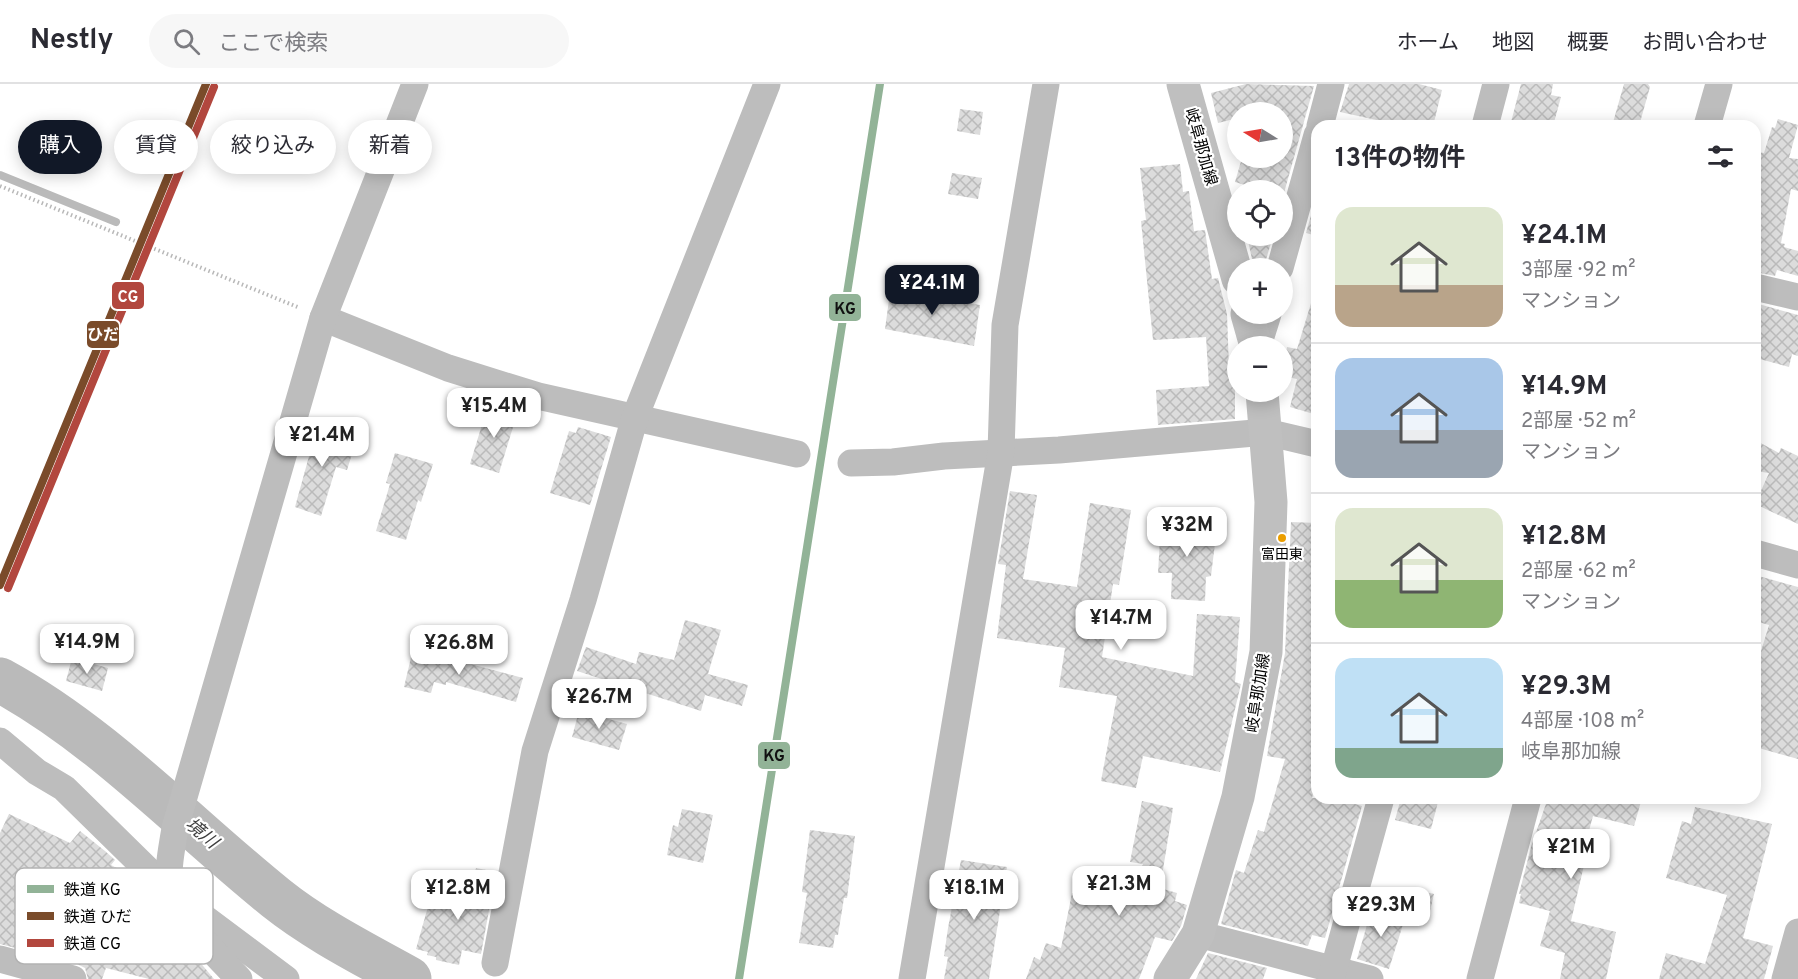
<!DOCTYPE html>
<html lang="ja">
<meta charset="utf-8">
<style>
body{margin:0;font-family:Overpass,"Noto Sans JP",sans-serif;background:#f7f7f7;color:#2b2b33;height:100vh;display:flex;flex-direction:column;font-size:22px;white-space:nowrap}
*{box-sizing:border-box;margin:0}
p{font-size:20px;color:#7c7c81}
.icon{flex:none;width:33px;height:33px;fill:none;stroke:currentColor;stroke-width:2;stroke-linecap:round;stroke-linejoin:round}
.map{position:relative;flex:1;overflow:hidden}
.details{position:absolute;left:1311px;top:36px;width:450px;height:684px;display:flex;flex-direction:column;background:#fff;border-radius:18px;box-shadow:0 3px 15px #0003}
.details>*{flex:none}
.guide{position:absolute;left:18px;top:36px;width:570px;height:54px;display:flex;gap:12px}
.needle{width:39px;rotate:281deg}
.controls{position:absolute;left:1227px;top:18px;display:grid;gap:12px}
.controls a{display:grid;place-items:center;width:66px;height:66px;border-radius:50%;background:#fff;box-shadow:0 3px 15px #0003;font-size:30px}
.price{position:absolute;translate:-50% -51px;padding:0 14px;border-radius:12px;background:#fff;color:#222;font-size:20px;line-height:39px;filter:drop-shadow(0 2px 3px #0008)}
.price::after{content:'';position:absolute;left:50%;top:36px;width:18px;height:14px;margin-left:-9px;background:inherit;clip-path:polygon(0 0,100% 0,50% 100%)}
.price.current{background:#111827;color:#fff}
ul{padding:0;list-style:none}
li{display:flex;align-items:center;gap:18px;height:150px;padding:0 24px}
li+li{border-top:2px solid #e1e1e2}
li span{display:grid;place-items:center;flex:none;width:168px;height:120px;border-radius:18px;color:#555}
li>.icon{margin-inline-start:auto}
span .icon{width:72px;height:72px;fill:#fffc;stroke-width:1}
li b{font-size:26px}
h2{display:flex;justify-content:space-between;align-items:center;height:72px;padding:0 24px;font-size:26px}
.chip{padding:0 21px;border-radius:27px;background:#fff;box-shadow:0 3px 15px #0003;font-size:21px;line-height:54px}
.chip.current{background:#111827;color:#fff}
header{display:flex;align-items:center;gap:36px;box-sizing:border-box;height:84px;padding:0 30px;background:#fff;border-bottom:2px solid #e1e1e2}
header strong{font-size:28px}
nav{display:flex;gap:33px;margin-inline-start:auto;font-size:21px}
.search{width:420px;height:54px;background:#f7f7f7;display:flex;align-items:center;gap:15px;box-sizing:border-box;padding:0 21px;border-radius:33px;color:#7c7c81;font-size:22px}
.map>svg:first-child{display:block}
</style>
<header>
<strong>Nestly</strong>
<div class="search"><svg class="icon" aria-label="search" viewBox="0 0 24 24"><circle cx="10" cy="10" r="6"/><path d="M15 15l6 6"/></svg>ここで検索</div>
<nav><a>ホーム</a><a>地図</a><a>概要</a><a>お問い合わせ</a></nav>
</header>
<div class="map">
<svg width="1798" height="895" viewBox="0 0 1798 895">
<defs>
<pattern id="building-cross-hatch" width="8" height="8" patternUnits="userSpaceOnUse" patternTransform="scale(1.5)"><rect width="8" height="8" fill="#dcdcdc"/><path d="M0 0l8 8M0 8l8-8" fill="none" stroke="#bbb"/></pattern>
</defs>
<rect width="100%" height="100%" fill="#fff"/>
<g fill="none" stroke-linecap="round" stroke-linejoin="round">
<path stroke="#bababa" stroke-width="8" d="M0 91 116 138"/>
<path stroke="#bababa" stroke-width="45" d="M0 596C103 652 185 741 276 814 316 846 364 870 409 895"/>
</g>
<g fill="url(#building-cross-hatch)">
<path d="M1246 0 1314 2 1282 116V106H1244L1245 101 1235 98 1242 74H1282V28H1238V34L1218 39 1211 9Z"/>
<path d="M1349 0H1419L1442 6 1433 42H1404L1340 28Z"/>
<path d="M1521 0H1553L1551 11 1561 13 1553 42H1510Z"/>
<path d="M1624 0H1648L1650 3 1639 42H1612Z"/>
<path d="M960 25 983 28 980 51 957 47Z"/>
<path d="M1778 35 1798 41 1789 74 1798 75V107L1791 105 1781 159 1785 160 1784 163 1798 167V192L1777 186 1775 192 1755 188V85L1758 68 1764 69 1772 43 1775 44Z"/>
<path d="M1180 80 1183 108 1189 107 1194 147 1205 146 1212 195 1218 194 1227 230 1229 284H1235V335L1158 341 1156 306 1209 302 1206 253 1153 256 1141 137 1146 136 1140 84Z"/>
<path d="M952 89 982 94 978 115 948 110Z"/>
<path d="M1317 110V152L1306 149Z"/>
<path d="M1247 152H1273L1265 179 1252 175Z"/>
<path d="M891 201 923 206 922 212 980 221 974 262 885 245Z"/>
<path d="M1312 216H1317V331L1290 323 1297 295 1282 292 1287 263 1297 265Z"/>
<path d="M1755 219 1798 231V272L1792 270 1789 283 1756 274 1759 259 1755 258Z"/>
<path d="M488 321 517 330 499 389 470 380Z"/>
<path d="M309 343 356 357 347 386 336 383 321 432 295 423 311 365 303 363Z"/>
<path d="M578 343 611 353 590 421 550 409 569 347 576 349Z"/>
<path d="M1755 356 1779 369 1781 364 1798 372V440L1755 420 1769 389 1755 387Z"/>
<path d="M395 369 433 380 421 418 418 416 406 456 376 447 390 400 386 399Z"/>
<path d="M1010 407 1037 411 1023 495 1077 503 1090 419 1131 426 1119 501 1113 500 1102 573 1193 592 1197 530 1240 533 1235 598 1241 600 1220 688 1143 672 1136 704 1101 697 1117 612 1059 603 1065 564 997 554 1006 481 998 480Z"/>
<path d="M1161 436 1217 443 1211 492 1206 493 1205 517 1171 515 1172 489H1158Z"/>
<path d="M1291 438 1317 439V696L1312 714H1334L1362 722 1325 854 1312 851 1308 862 1221 840 1236 786 1244 789 1258 746 1264 748 1285 675 1267 672 1285 569Z"/>
<path d="M1755 491 1798 503V675L1755 663V587L1769 541 1755 537Z"/>
<path d="M685 536 721 546 708 590 748 601 742 622 705 611 701 627 577 587 586 563 636 580 639 568 674 576Z"/>
<path d="M413 565 523 594 516 618 446 598V601L434 598 431 609 404 603Z"/>
<path d="M72 574 108 584 102 607 66 597Z"/>
<path d="M579 627 627 640 619 666 572 653Z"/>
<path d="M1401 714H1439L1431 745 1395 736Z"/>
<path d="M1548 714H1642L1634 742 1593 732 1581 776 1585 777 1571 837 1616 848 1606 895H1560L1565 869 1540 862 1550 827 1519 819 1521 810H1519L1531 763Z"/>
<path d="M1142 717 1173 724 1160 804 1177 809 1175 817 1187 821 1181 842 1172 857 1155 853 1139 895H1026L1034 873 1040 876 1046 859 1061 864 1072 809 1129 820 1143 780 1130 778Z"/>
<path d="M1695 723 1772 740 1743 854 1773 862 1764 895H1659L1666 869 1705 880 1727 811 1666 794 1682 737 1691 740Z"/>
<path d="M682 725 713 731 703 779 667 771 673 741 678 743Z"/>
<path d="M9 730 70 759 80 747 105 767 115 776 111 781 130 791 144 804 118 852 174 865 183 858 214 895H149L106 884 102 895H88L85 884 77 880 0 860V749Z"/>
<path d="M810 746 855 752 847 814H844L838 851H835L833 864 799 859 807 809 802 808Z"/>
<path d="M961 776 1007 783 989 895H944L948 873 944 872 948 844Z"/>
<path d="M476 784 496 788 481 870 462 866 459 881 436 876V873L427 871 428 868 416 865 431 812 462 818 465 803 472 805Z"/>
<path d="M1413 805 1434 810 1429 831 1408 826Z"/>
<path d="M1372 824 1405 834 1389 885 1357 875Z"/>
<path d="M1208 869 1267 884 1263 895H1196Z"/>
</g>
<g fill="none" stroke-linecap="round" stroke-linejoin="round">
<path stroke="#b8b8b8" stroke-width="4" stroke-dasharray="1.5 3" stroke-linecap="butt" d="M0 102 300 224"/>
<g stroke="#bdbdbd" stroke-width="27">
<path d="M1320 42 1331 0"/>
<path d="M1485 42 1496 0"/>
<path d="M1707 42 1719 0"/>
<path d="M1280 184 1317 51"/>
<path d="M1755 203 1798 213"/>
<path d="M323 234 448 284 538 312 797 370"/>
<path d="M1258 262 1268 230"/>
<path d="M851 379 893 378 944 372 1059 366 1266 348 1317 360"/>
<path d="M1755 469 1798 481"/>
<path d="M0 657 37 688 64 704 171 809 286 895"/>
<path d="M1198 850 1370 895"/>
<path d="M0 875 73 895"/>
<path d="M495 879 535 667 583 516 635 333 767 0"/>
<path d="M239 895C221 875 177 833 171 808 166 789 172 764 175 744L323 234 415 0"/>
<path d="M912 895 1001 368 1005 241 1046 0"/>
<path d="M1331 895 1381 714"/>
<path d="M1480 895 1528 714"/>
<path d="M1785 895 1798 848"/>
</g>
<g stroke="#bfbfbf" stroke-width="33">
<path d="M1183 0 1238 195"/>
<path d="M1247 230 1256 262"/>
<path d="M1170 895 1198 850 1238 713 1266 568 1271 418 1262 308"/>
</g>
<g stroke="#fff" stroke-width="12">
<path id="rail-1" d="M739 895 880 0"/>
</g>
<g stroke="#fff" stroke-width="12">
<path id="rail-2" d="M0 501 206 0"/>
</g>
<g stroke="#fff" stroke-width="12">
<path id="rail-3" d="M8 504 214 3"/>
</g>
<use href="#rail-1" stroke="#92b397" stroke-width="8"/>
<use href="#rail-2" stroke="#7a4b2a" stroke-width="8"/>
<use href="#rail-3" stroke="#b2473e" stroke-width="8"/>
</g>
<circle fill="#eb9e00" stroke="#fff" stroke-width="2" cx="1282" cy="454" r="5"/>
<g text-anchor="middle" dominant-baseline="central" stroke-width="4.5" stroke-linejoin="round" paint-order="stroke">
<g font-size="14" fill="#000" stroke="#fff">
<text x="1282" y="471">富田東</text>
</g>
<g font-size="16" fill="#000" stroke="#fff">
<text transform="translate(1200 63) rotate(74)">岐阜那加線</text>
<text transform="translate(1259 609) rotate(-81)">岐阜那加線</text>
</g>
<g font-size="18" font-style="italic" fill="#3e3e3e" stroke="#fff">
<text transform="translate(201 750) rotate(40)">境川</text>
</g>
</g>
<rect x="15" y="784" width="198" height="96" rx="9" fill="#fff" stroke="#b2b2b2" stroke-width="1.5"/>
<rect x="27" y="801" width="27" height="8" fill="#92b397"/>
<rect x="27" y="828" width="27" height="8" fill="#7a4b2a"/>
<rect x="27" y="855" width="27" height="8" fill="#b2473e"/>
<g font-size="16" fill="#000">
<text x="64" y="811">鉄道 KG</text>
<text x="64" y="838">鉄道 ひだ</text>
<text x="64" y="865">鉄道 CG</text>
</g>
<g stroke="#fff" stroke-width="2">
<rect x="111" y="197" width="34" height="29" rx="6" fill="#b2473e"/>
<rect x="828" y="209" width="34" height="29" rx="6" fill="#92b397"/>
<rect x="86" y="236" width="34" height="29" rx="6" fill="#7a4b2a"/>
<rect x="757" y="657" width="34" height="29" rx="6" fill="#92b397"/>
</g>
<g font-size="16" text-anchor="middle" font-weight="bold" fill="#fff">
<text x="128" y="218">CG</text>
<text x="103" y="256">ひだ</text>
</g>
<g font-size="16" text-anchor="middle" font-weight="bold" fill="#111">
<text x="845" y="230">KG</text>
<text x="774" y="677">KG</text>
</g>
</svg>
<div class="controls">
<a><svg class="needle" viewBox="-14 -14 28 28"><path d="M0-13l5 13h-10z" fill="#e53935"/><path d="M0 13l5-13h-10z" fill="#7c7c81"/></svg></a>
<a><svg class="icon" aria-label="locate" viewBox="0 0 24 24"><circle cx="12" cy="12" r="6"/><path d="M12 2v4M12 18v4M2 12h4M18 12h4"/></svg></a>
<a>+</a>
<a>−</a>
</div>
<b class="price current" style="left:932px;top:232px">¥24.1M</b>
<b class="price" style="left:494px;top:355px">¥15.4M</b>
<b class="price" style="left:322px;top:384px">¥21.4M</b>
<b class="price" style="left:1187px;top:474px">¥32M</b>
<b class="price" style="left:1121px;top:567px">¥14.7M</b>
<b class="price" style="left:87px;top:591px">¥14.9M</b>
<b class="price" style="left:459px;top:592px">¥26.8M</b>
<b class="price" style="left:599px;top:646px">¥26.7M</b>
<b class="price" style="left:1571px;top:796px">¥21M</b>
<b class="price" style="left:1119px;top:833px">¥21.3M</b>
<b class="price" style="left:458px;top:837px">¥12.8M</b>
<b class="price" style="left:974px;top:837px">¥18.1M</b>
<b class="price" style="left:1381px;top:854px">¥29.3M</b>
<div class="guide">
<a class="chip current">購入</a>
<a class="chip">賃貸</a>
<a class="chip">絞り込み</a>
<a class="chip">新着</a>
</div>
<section class="details">
<h2>13件の物件<svg class="icon" aria-label="filters" viewBox="0 0 24 24"><path d="M4 7h16M4 17h16"/><circle cx="9" cy="7" r="2"/><circle cx="15" cy="17" r="2"/></svg></h2>
<ul>
<li><span style="background:linear-gradient(#dfe7d0 65%,#b9a48a 0)"><svg class="icon" aria-label="home" viewBox="0 0 24 24"><path d="M3 11l9-7 9 7M6 9v11h12V9"/></svg></span><div><b>¥24.1M</b><p>3部屋 · 92 m²</p><p>マンション</p></div></li>
<li><span style="background:linear-gradient(#a9c7e8 60%,#9aa5b1 0)"><svg class="icon" aria-label="home" viewBox="0 0 24 24"><path d="M3 11l9-7 9 7M6 9v11h12V9"/></svg></span><div><b>¥14.9M</b><p>2部屋 · 52 m²</p><p>マンション</p></div></li>
<li><span style="background:linear-gradient(#dfe7d0 60%,#8fb573 0)"><svg class="icon" aria-label="home" viewBox="0 0 24 24"><path d="M3 11l9-7 9 7M6 9v11h12V9"/></svg></span><div><b>¥12.8M</b><p>2部屋 · 62 m²</p><p>マンション</p></div></li>
<li><span style="background:linear-gradient(#bfe0f5 75%,#7fa58c 0)"><svg class="icon" aria-label="home" viewBox="0 0 24 24"><path d="M3 11l9-7 9 7M6 9v11h12V9"/></svg></span><div><b>¥29.3M</b><p>4部屋 · 108 m²</p><p>岐阜那加線</p></div></li>
</ul>
</section>
</div>
